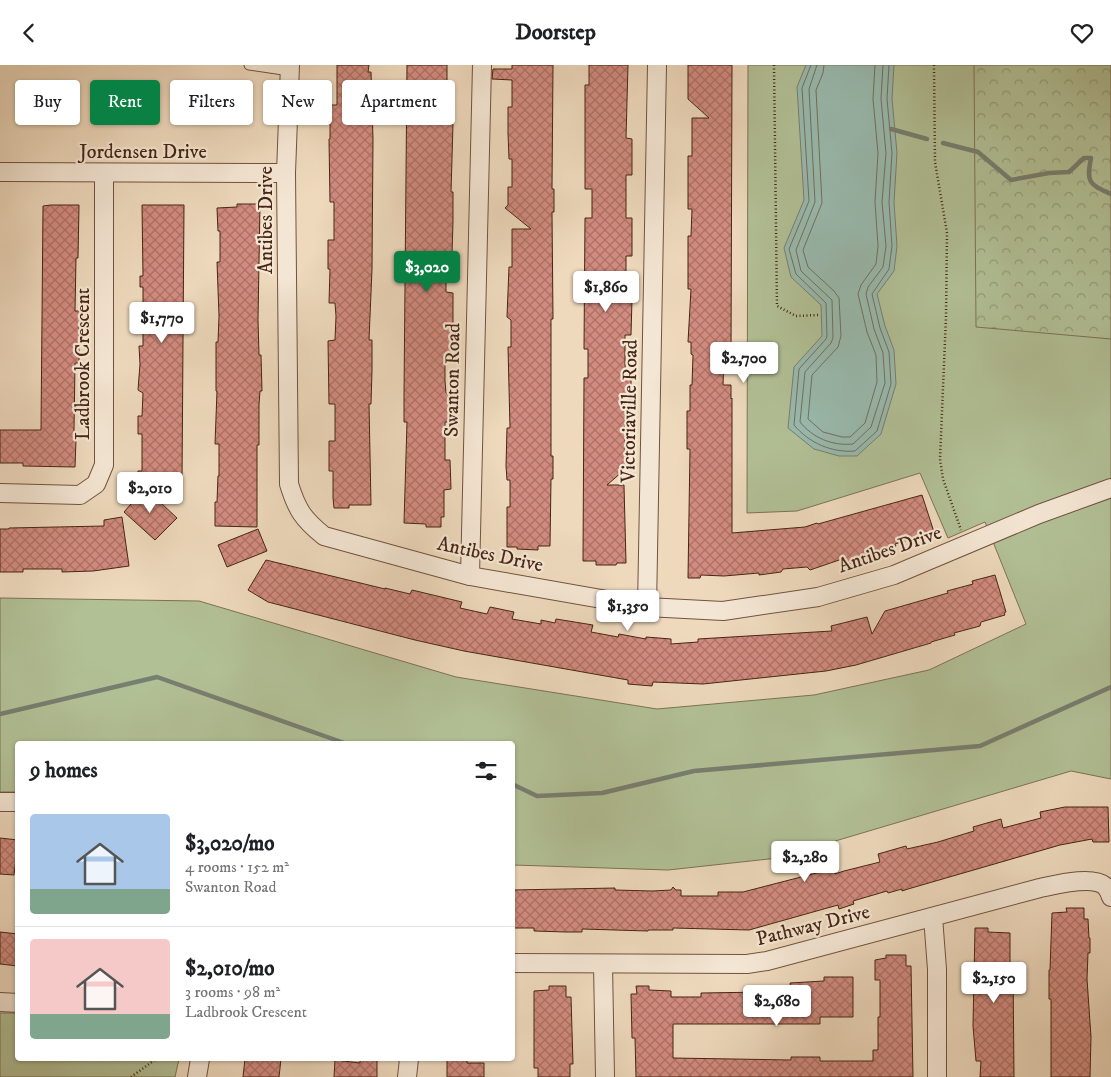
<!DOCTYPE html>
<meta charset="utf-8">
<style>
body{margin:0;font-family:"IM FELL DW Pica",serif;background:#f2f2f2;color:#202124;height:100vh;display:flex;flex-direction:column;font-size:19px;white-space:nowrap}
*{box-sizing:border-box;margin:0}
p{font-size:16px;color:#757577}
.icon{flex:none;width:28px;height:28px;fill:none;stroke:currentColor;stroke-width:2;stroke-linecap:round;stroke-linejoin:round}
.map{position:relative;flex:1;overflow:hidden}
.sheet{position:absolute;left:15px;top:676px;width:500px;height:320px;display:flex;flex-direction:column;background:#fff;border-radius:5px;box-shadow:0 1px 4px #0004}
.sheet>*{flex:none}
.hud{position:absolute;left:15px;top:15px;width:500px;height:45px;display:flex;gap:10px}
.price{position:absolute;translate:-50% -42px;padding:0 11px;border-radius:5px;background:#fff;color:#222;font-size:16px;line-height:32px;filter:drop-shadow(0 1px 2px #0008)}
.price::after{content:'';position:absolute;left:50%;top:30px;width:15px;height:11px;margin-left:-8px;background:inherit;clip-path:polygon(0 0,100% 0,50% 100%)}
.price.on{background:#0b8043;color:#fff}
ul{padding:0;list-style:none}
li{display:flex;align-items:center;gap:15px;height:125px;padding:0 15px}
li+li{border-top:1px solid #e0e0e0}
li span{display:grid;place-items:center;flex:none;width:140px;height:100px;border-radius:5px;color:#555}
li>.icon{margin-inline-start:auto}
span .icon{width:60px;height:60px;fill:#fffc;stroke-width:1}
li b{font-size:21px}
h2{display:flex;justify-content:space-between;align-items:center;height:60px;padding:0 15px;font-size:21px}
.pill{padding:0 18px;border-radius:5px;background:#fff;box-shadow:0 1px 4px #0004;font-size:18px;line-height:45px}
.pill.on{background:#0b8043;color:#fff}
header{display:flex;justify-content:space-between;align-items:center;height:65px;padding:0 15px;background:#fff;font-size:22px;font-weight:800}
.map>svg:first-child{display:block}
</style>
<header><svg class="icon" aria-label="back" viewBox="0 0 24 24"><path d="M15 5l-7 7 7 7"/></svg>Doorstep<svg class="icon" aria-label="heart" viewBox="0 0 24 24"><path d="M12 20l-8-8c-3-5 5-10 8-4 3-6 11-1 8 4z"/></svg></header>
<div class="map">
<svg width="1111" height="1012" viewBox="0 0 1111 1012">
<defs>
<pattern id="forest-crowns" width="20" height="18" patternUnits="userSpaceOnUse" patternTransform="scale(1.25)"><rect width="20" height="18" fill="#b2c096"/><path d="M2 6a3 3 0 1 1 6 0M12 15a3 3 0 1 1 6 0" fill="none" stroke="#939c79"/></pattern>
<pattern id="building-cross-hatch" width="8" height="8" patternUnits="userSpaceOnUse" patternTransform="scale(1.25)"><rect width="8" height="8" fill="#d28b7f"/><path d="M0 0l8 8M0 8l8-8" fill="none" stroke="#ac7167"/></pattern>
</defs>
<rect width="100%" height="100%" fill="#eed9bd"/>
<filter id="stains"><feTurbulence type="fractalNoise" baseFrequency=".004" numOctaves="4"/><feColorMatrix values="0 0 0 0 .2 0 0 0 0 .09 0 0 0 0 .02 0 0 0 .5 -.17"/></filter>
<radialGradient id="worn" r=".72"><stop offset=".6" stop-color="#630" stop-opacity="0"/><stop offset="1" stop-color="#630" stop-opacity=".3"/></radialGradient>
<g fill="#b2c096" stroke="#7c7354">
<path d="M748 0H1111V714L1071 706 778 793 668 805 513 800 512 679H18L17 727H0V533L199 536 456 612 657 644 814 630 929 605 1026 559 985 457 948 473 920 408 797 446 747 448Z"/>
<path d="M0 948H17L18 994H179L175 1012H0Z"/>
</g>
<path fill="url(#forest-crowns)" stroke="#7c7354" d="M974 0H1111V274L976 262Z"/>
<path fill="#99baae" stroke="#787f70" d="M806 0H894L892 34 897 88 894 137 897 181 894 206 877 229 885 261 894 285 896 319 881 369 857 391H839L814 384 788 363 794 302 822 271 821 240 791 212 784 183 804 135 797 22Z"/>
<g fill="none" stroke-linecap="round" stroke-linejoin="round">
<g stroke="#707060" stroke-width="1">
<path d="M811 0 802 23 809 136 789 184 796 209 826 238 827 271 826 274 799 304 794 360C809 378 832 388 855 386L877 366 891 319 889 287 880 263 872 229 889 204 892 181 889 137 892 88 887 34 889 0"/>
<path d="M817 0 809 24 815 137 796 185 801 206 832 235 833 273 831 278 805 307 800 357C813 373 832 381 853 379L871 362 885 318 883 288 874 264 866 229 868 222 883 202 886 181 882 137 886 88 881 34 883 0"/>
<path d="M824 0 823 8 816 25 822 138 803 185 808 202 834 226 839 233 841 271 838 282 812 310 808 354 823 367 842 372H850L865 358 877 317 876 290 867 267 858 229 861 220 876 199 878 181 875 137 878 88 873 34 875 0"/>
</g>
<g stroke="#787f70" stroke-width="4.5">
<path d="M891 64 927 74"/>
<path d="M943 78 978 87 1011 115 1049 108 1069 107 1084 93H1091C1086 118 1089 119 1111 129"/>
<path d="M0 649 157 612 347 679"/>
<path d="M512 719 537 731 602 728 694 706 980 681 1111 622"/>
</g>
</g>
<g fill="url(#building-cross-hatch)" stroke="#472613">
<path d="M337 0H369L368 7H371L373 74 372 204 369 275H372V305L371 339H369L371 440H349V443H334L333 433V406H329V376H335V339H329L328 276 335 275 336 251 335 238H329L330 204H328V175H334V137H330L329 74H330V40H337Z"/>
<path d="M407 0H447V59H453L451 127H453V156L452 189H446V227L453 228V256L451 291H445V316L446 328 452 329 453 357H445V395H450L451 424 444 425V452H441V462H426V459L404 458 407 357H404V331Z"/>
<path d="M512 0H553L552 124H554V147H552L553 254H551V391H553V414H551L550 481H538V485L517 484V482H507V442H510V415H507L506 401 507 363H510L508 282H511V255L507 252 509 202H512V164H531L505 143 508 140V122H512V94H509L508 68V42H512V15L492 14 493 4H512Z"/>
<path d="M589 0H628L626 73 632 74V110H626V153H632V191H626V219H632V234L631 270H625V299L626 313 631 314V350H625V394L631 399 607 420H624L626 498H617L616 500H596V496H583L584 313H588V284H584L585 153H592V124H585V20H589Z"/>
<path d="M688 0H732L731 291H724L723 320H731V334L732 333V468L805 462 817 458 818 459 922 430 934 467 895 479 896 481 870 488 871 491 848 499 845 493 810 505 807 502 783 504 781 507 759 510V508L724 511 701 510 700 513H688L690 384H687V346H690V320H692L693 290 691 289V277H688L691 224H688V171H691L692 144H688V91H692V53H709L688 34Z"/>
<path d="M237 139H260L258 255 259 290H261L262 326H260L259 340V380H257V462L215 461V437H217L218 411H219V379H215L217 326H216V277H218L219 251 217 197H220V166H218L217 143 237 142Z"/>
<path d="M51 140H79L78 193H76L75 246H82V262H79V298H75L74 365 76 375 75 402 23 401V398H0V365H41L43 141Z"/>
<path d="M142 140H184L182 417H138V406H142V369H138V351H142L143 328 138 325 140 299 139 281H143V258L140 257V245H143V222H140V211H143Z"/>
<path d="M145 423 177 453 155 475 124 447Z"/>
<path d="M122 452 129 501 93 506 62 507V504H23V507H0V464H9V463L104 461V455Z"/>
<path d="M258 464 267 486 227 502 218 480Z"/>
<path d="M266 495 385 524V523L410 529 412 525 462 537 460 543 487 549 490 542 514 547 512 554 541 559V555L555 558 556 554 593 560 591 567 618 572 619 569 646 574V572L671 574V579L698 577V574L832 566 831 561 867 552 872 569 885 546 948 528 947 526 973 519 972 516 995 510 1006 547 1004 548 1005 550 981 557 980 561 954 568 955 570 931 577V578L856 600 826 606 703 619 653 617 652 621 628 619V615L464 586 415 575 268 537 248 525Z"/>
<path d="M1065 742H1108L1109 777H1093L1092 774 1060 780 908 824 902 826V824L888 828 887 826 853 836 854 839 839 844 838 840 749 865 673 863V865H648V866L582 864V867H566L534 866V863H512V825L615 823V825L652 826 671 825 673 822 676 825H681V831H718V827H743L832 804H834L835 809 844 806 880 797 878 789 906 781 907 784 938 777 974 766 973 762 1001 754 1003 763 1041 753 1040 747Z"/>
<path d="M0 773 18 775 14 810 0 809Z"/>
<path d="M1066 843H1084V854H1088L1089 873H1090V888H1088L1087 914 1091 972 1090 1012H1051V934H1049V905H1050L1052 848 1067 847Z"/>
<path d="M975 863H988V867L1010 868V900H1013L1014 1012H980L981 996H976L973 961Z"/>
<path d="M0 867 18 869V901L0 899Z"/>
<path d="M886 890H906V901H911L913 1012H636L635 973H632L631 929H637L636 921H649V925L671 926V932H701V928L766 927V925L791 926 790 918 824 916V912H853V952H820V959H673V993L791 995V992H820V996H873V985H878V952H880V915H875V895L886 893Z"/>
<path d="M549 921H566V932H571L573 999H570V1012H538V1003H534V926L549 925Z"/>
<path d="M245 994H281L279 1012H243Z"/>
<path d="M360 994H377V1012H334L335 995 360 998Z"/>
<path d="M447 994H467V998H484V1012H447Z"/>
</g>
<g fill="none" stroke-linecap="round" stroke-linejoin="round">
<g stroke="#71533e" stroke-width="11">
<path id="lane" d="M249 0 290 6"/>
</g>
<g stroke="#71533e" stroke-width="20">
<g id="street">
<path d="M290 0 286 108 289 419C297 445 303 454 324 471L470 511 647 542 723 546 818 532 894 510 1039 449 1111 423"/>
<path d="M0 107 286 108"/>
<path d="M0 428 80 430 96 419 104 400V108"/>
<path d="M470 511 482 0"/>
<path d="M647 542 657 0"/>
<path d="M0 737H18"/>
<path d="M933 852 937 904V1012"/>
<path d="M512 898 747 899 767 896 1040 823C1055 820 1092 810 1105 821 1108 824 1110 829 1111 832"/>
<path d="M603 899 605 1012"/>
<path d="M0 937 18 938"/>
<path d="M197 1012 200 994"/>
<path d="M407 1012 409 994"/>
</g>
</g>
<g stroke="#472613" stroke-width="2.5" stroke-dasharray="1 2.5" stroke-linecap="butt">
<path d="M774 0 777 241 796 251 818 250"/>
<path d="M934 0 935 97 947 168 946 252 940 394 943 414 961 465"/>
<path d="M131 1012 156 994"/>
</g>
<use href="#lane" stroke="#f4e6d4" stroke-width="9"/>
<use href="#street" stroke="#f4e6d4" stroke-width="18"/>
</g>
<g text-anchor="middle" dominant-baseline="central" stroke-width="4.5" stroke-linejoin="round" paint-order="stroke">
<g font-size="20" fill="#472613" stroke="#f4e6d4">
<text x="143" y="87">Jordensen Drive</text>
<text transform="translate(266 155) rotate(-90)">Antibes Drive</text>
<text transform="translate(83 299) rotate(-90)">Ladbrook Crescent</text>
<text transform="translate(453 315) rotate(-89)">Swanton Road</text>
<text transform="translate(630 346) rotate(-89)">Victoriaville Road</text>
<text transform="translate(890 485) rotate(-19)">Antibes Drive</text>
<text transform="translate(490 490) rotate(12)">Antibes Drive</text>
<text transform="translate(813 861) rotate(-14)">Pathway Drive</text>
</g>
</g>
<rect width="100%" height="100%" filter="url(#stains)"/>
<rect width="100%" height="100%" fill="url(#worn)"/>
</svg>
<b class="price on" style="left:427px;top:228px">$3,020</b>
<b class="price" style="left:606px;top:248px">$1,860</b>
<b class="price" style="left:162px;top:279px">$1,770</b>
<b class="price" style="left:744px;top:319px">$2,700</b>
<b class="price" style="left:150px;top:449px">$2,010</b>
<b class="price" style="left:628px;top:567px">$1,350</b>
<b class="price" style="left:805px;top:818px">$2,280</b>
<b class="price" style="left:994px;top:939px">$2,150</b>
<b class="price" style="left:777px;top:962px">$2,680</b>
<div class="hud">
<a class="pill">Buy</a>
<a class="pill on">Rent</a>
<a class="pill">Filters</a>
<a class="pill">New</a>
<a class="pill">Apartment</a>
</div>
<section class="sheet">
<h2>9 homes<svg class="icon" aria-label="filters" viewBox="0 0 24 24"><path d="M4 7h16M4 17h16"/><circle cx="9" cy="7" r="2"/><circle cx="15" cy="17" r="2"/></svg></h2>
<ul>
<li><span style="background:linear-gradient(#a9c7e8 75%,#7fa58c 0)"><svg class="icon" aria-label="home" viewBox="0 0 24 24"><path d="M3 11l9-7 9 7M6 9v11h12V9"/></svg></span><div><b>$3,020/mo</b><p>4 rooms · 152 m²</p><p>Swanton Road</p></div></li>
<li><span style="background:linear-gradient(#f6c9c9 75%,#7fa58c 0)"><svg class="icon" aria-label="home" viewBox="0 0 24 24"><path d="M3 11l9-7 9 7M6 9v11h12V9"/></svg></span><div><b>$2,010/mo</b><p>3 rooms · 98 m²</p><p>Ladbrook Crescent</p></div></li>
</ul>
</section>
</div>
